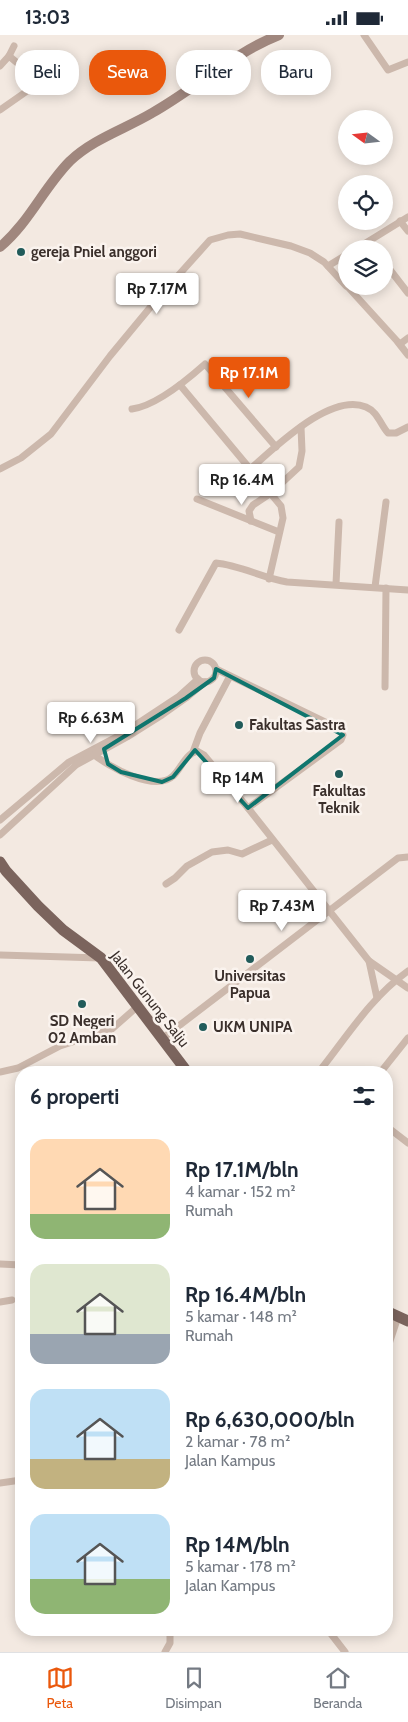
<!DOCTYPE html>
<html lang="id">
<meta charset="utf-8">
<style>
body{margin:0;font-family:Cabin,sans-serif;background:#f2f2f3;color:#1f2937;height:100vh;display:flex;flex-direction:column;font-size:19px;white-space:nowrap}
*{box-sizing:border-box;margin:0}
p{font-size:16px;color:#747a83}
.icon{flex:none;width:28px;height:28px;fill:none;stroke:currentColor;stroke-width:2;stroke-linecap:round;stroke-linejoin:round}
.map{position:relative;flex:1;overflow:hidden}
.panel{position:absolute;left:15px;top:1031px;width:378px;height:570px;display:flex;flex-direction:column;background:#fff;border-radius:20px;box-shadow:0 2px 12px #0003}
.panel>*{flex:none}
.top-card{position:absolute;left:15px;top:15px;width:379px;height:45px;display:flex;gap:10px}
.needle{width:32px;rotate:285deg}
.controls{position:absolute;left:338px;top:75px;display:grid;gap:10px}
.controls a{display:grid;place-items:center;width:55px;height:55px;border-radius:50%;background:#fff;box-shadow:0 2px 12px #0003;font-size:25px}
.price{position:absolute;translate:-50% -42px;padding:0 11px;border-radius:5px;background:#fff;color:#222;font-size:16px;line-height:32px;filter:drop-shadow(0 1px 2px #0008)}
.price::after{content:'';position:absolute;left:50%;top:30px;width:15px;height:11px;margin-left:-8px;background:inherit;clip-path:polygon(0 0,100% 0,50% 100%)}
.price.selected{background:#ea580c;color:#fff}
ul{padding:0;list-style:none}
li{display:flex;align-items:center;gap:15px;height:125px;padding:0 15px}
li span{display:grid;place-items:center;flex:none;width:140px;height:100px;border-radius:15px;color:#555}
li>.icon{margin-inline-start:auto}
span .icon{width:60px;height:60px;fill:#fffc;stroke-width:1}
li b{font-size:21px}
h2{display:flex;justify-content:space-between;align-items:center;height:60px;padding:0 15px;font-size:21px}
.pill{padding:0 18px;border-radius:20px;background:#fff;box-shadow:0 2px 12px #0003;font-size:18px;line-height:45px}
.pill.selected{background:#ea580c;color:#fff}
.status{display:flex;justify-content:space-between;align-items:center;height:35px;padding:0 25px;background:#fff;direction:ltr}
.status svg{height:14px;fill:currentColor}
.tab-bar{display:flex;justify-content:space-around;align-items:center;height:70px;border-top:1px solid #e0e1e3;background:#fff;font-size:14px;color:#747a83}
.tab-bar a{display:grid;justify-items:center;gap:2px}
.tab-bar .selected{color:#ea580c}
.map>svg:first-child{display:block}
</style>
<div class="status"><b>13:03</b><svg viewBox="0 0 49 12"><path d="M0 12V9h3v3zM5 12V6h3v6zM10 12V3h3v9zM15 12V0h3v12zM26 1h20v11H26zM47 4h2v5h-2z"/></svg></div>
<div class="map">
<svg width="408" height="1617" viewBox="0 0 408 1617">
<rect width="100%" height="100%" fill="#f3e9e1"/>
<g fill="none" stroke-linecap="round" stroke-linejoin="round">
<g stroke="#ccb8ac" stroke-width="7">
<path d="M364 0 388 35 408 27"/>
<path d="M0 31 9 21 14 11"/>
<path d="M0 75 40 47 9 21"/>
<path d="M400 186 408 196"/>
<path d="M356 214 408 182"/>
<path d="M384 227 408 258"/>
<path d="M328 231 346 220"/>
<path d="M347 251 397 306 408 320"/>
<path d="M400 309 408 303"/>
<path d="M180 350 281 471 283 483 269 544"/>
<path d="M132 374C156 371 187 345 205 329L276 412"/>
<path d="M0 434 21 423 51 399 110 321 158 263 210 205 228 200 240 199 291 211 310 218 324 227 346 251"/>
<path d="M250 434C275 413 330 357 366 372 378 377 380 389 388 398H396L408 392"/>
<path d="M197 464 279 497"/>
<path d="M251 486 249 476 253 470 271 458 299 432 302 416 301 392"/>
<path d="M336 549 339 487"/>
<path d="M375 552 386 467"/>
<path d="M179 595 216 528C239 530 263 543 287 547L408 555"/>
<circle cx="205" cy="636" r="11"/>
<path d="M216 634 325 687 342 698 343 700 341 705 248 773 369 926 408 953"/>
<path d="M385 652 386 553"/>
<path d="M193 717 200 698 230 641"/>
<path d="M92 718C107 731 155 758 173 741 181 734 185 719 197 716L204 720 248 773"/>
<path d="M0 785 69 727 122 699 178 662 198 644"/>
<path d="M0 800 76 730 127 702 162 680 186 663 205 647"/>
<path d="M166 849 175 843 187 831 212 817 228 815 242 819 272 805"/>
<path d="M0 920 100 923"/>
<path d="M369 926 377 963"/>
<path d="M163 1003 398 823 408 822"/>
<path d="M0 1037 18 1033 60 1011 112 994 138 971"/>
<path d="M318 1038C346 1003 371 962 408 936"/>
<path d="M380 1038 408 1003"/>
<path d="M386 1091 408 1108"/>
<path d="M0 1229 21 1230"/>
<path d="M0 1267 12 1265"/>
<path d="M386 1318 398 1282"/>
<path d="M0 1448 21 1445"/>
<path d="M328 1595 345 1617"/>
<path d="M165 1617 170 1608V1595"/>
</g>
<path stroke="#a0877e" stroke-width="10" d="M0 212C29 188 44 152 70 126 93 104 125 94 152 78 195 54 233 18 279 0"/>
<g stroke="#7b645d" stroke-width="11">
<path d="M0 827 6 836 38 871 63 895 101 923 188 1038"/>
<path d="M386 1276 408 1286"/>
</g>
</g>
<path fill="none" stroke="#0f766e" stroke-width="4" stroke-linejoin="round" d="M216 634 343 700 248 773 195 715 173 742 162 747 121 737 108 729 104 714 186 663 214 643Z"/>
<g fill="#215b5a" stroke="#faf3ee" stroke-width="2">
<circle cx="21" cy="217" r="5"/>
<circle cx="239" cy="690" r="5"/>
<circle cx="339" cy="739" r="5"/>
<circle cx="250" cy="924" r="5"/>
<circle cx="82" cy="969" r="5"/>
<circle cx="203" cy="992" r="5"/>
</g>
<g text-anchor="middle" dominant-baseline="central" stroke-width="5" stroke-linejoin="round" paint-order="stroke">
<g font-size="15" font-weight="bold" fill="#3a2f2b" stroke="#faf3ee" text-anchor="start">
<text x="31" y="217">gereja Pniel anggori</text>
<text x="249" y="690">Fakultas Sastra</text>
<text x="339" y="756" text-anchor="middle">Fakultas<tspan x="339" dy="17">Teknik</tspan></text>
<text x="250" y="941" text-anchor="middle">Universitas<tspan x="250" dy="17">Papua</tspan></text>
<text x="82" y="986" text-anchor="middle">SD Negeri<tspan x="82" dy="17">02 Amban</tspan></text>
<text x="213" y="992">UKM UNIPA</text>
</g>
<g font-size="15" fill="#3a2f2b" stroke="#faf3ee">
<text transform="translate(150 964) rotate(52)">Jalan Gunung Salju</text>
</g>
</g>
</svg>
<div class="controls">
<a><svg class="needle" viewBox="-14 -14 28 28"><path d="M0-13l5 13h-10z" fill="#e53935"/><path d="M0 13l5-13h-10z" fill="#747a83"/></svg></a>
<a><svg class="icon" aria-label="locate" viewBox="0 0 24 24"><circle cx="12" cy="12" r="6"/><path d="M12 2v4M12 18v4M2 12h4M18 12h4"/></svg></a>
<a><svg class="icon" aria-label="layers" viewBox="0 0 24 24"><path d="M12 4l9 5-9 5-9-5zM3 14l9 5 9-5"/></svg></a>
</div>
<b class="price" style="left:157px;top:280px">Rp 7.17M</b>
<b class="price selected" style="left:249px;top:364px">Rp 17.1M</b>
<b class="price" style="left:242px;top:471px">Rp 16.4M</b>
<b class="price" style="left:91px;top:709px">Rp 6.63M</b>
<b class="price" style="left:238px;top:769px">Rp 14M</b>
<b class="price" style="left:282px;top:897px">Rp 7.43M</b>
<div class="top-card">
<a class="pill">Beli</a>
<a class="pill selected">Sewa</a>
<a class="pill">Filter</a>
<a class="pill">Baru</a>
</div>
<section class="panel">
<h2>6 properti<svg class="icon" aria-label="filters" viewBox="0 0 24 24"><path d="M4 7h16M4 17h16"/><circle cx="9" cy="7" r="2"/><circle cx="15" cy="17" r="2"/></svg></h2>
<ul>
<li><span style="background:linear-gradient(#ffd9b3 75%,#8fb573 0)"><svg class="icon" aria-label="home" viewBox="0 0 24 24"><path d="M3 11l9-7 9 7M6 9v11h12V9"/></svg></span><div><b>Rp 17.1M/bln</b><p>4 kamar · 152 m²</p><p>Rumah</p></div></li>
<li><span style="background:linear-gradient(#dfe7d0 70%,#9aa5b1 0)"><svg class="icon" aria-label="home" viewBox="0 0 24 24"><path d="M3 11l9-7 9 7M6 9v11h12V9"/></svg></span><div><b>Rp 16.4M/bln</b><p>5 kamar · 148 m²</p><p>Rumah</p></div></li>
<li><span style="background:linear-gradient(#bfe0f5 70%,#c2b280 0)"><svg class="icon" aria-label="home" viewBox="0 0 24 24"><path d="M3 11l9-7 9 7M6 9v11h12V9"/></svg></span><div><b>Rp 6,630,000/bln</b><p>2 kamar · 78 m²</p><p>Jalan Kampus</p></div></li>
<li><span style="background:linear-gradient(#bfe0f5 65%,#8fb573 0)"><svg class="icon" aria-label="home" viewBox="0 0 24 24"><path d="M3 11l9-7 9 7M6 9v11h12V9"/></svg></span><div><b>Rp 14M/bln</b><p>5 kamar · 178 m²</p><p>Jalan Kampus</p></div></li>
</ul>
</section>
</div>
<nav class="tab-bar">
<a class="selected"><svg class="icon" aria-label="map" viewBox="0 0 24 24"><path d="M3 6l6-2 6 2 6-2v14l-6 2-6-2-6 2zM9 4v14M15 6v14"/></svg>Peta</a>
<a><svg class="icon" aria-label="saved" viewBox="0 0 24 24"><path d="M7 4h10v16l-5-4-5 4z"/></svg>Disimpan</a>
<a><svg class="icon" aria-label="home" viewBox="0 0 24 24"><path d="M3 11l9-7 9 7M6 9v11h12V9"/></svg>Beranda</a>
</nav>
